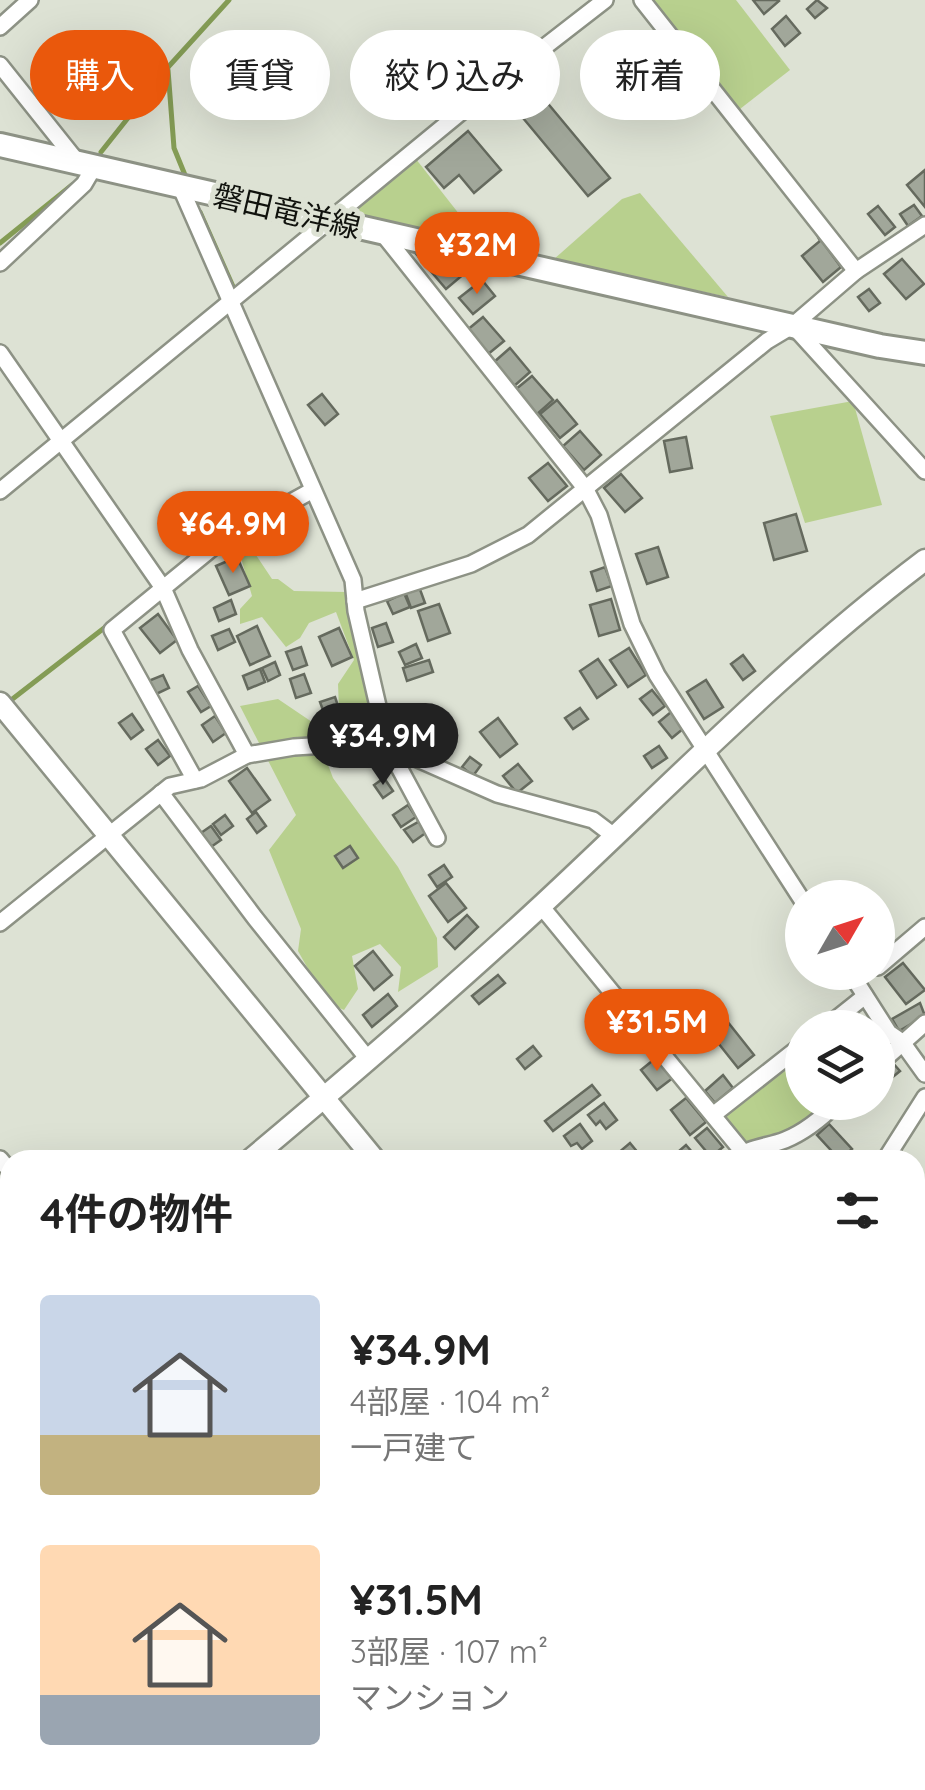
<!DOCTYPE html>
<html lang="ja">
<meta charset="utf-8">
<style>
body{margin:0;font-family:Quicksand,"Noto Sans JP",sans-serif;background:#f2f2f2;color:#222;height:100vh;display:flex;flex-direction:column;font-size:38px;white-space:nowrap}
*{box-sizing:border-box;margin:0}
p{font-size:32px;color:#767676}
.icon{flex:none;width:55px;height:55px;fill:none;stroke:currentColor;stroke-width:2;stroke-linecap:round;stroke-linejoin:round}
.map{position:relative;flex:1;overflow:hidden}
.side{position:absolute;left:0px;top:1150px;width:925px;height:640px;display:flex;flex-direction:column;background:#fff;border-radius:30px 30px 0 0;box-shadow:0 10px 40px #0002}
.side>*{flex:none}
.hud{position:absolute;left:30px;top:30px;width:865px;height:90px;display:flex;gap:20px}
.needle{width:65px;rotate:51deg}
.controls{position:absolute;left:785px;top:880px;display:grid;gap:20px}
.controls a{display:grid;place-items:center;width:110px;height:110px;border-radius:50%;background:#fff;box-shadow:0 10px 40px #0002;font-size:50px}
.price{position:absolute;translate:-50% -85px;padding:0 22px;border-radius:35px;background:#ea580c;color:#fff;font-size:32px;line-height:65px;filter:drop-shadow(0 2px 5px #0008)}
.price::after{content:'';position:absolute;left:50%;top:60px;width:30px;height:22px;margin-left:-15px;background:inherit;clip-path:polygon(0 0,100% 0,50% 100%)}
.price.current{background:#222;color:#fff}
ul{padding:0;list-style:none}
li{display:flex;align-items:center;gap:30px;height:250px;padding:0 40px}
li span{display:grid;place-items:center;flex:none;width:280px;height:200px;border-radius:10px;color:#555}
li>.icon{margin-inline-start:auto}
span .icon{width:120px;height:120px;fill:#fffc;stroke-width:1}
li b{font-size:42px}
h2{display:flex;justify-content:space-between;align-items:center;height:120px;padding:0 40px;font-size:42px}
.tag{padding:0 35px;border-radius:45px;background:#fff;box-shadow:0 10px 40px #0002;font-size:35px;line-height:90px}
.tag.current{background:#ea580c;color:#fff}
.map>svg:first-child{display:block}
</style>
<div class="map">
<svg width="925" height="1790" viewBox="0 0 925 1790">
<rect width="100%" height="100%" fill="#dde2d4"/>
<g fill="#b8d08e">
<path d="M649 0H736L790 70 731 116Z"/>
<path d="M412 154 485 247 346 216Z"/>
<path d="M640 193 728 297 553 260 622 199Z"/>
<path d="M853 401 882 505 805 523 770 416Z"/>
<path d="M244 537 272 579H278L294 591 346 592 356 607 385 738 360 735 333 744 339 709 338 684 354 660 336 612 309 623 300 638 286 647 262 617 240 624V609L252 596 237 544Z"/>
<path d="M278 699 312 722 333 778 398 867 437 938 438 967 398 992 401 967 380 944 352 956 358 989 344 1010 335 1006 316 983 298 951 301 929 269 850 296 815 240 706Z"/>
<path d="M802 1045V1102L838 1103 822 1118 743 1152 713 1115Z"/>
<path d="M915 1215 925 1229V1465L915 1475Z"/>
</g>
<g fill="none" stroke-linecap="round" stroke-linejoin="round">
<g stroke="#849c55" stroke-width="5">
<path d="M168 70 174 148 185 175"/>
<path d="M101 152 170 65 229 0"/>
<path d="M200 212 235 291"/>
<path d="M0 243 72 185"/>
<path d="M6 704 108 625"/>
<path d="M0 1569 10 1577"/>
<path d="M223 1790 229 1780"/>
</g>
</g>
<g fill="#a1a79a" stroke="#656a5e" stroke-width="2.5">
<path d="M753 0H778L779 1 764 14Z"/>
<path d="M817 0 827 8 815 18 807 9Z"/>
<path d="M786 16 800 33 785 46 772 29Z"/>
<path d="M535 88 610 178 588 196 513 106Z"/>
<path d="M468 131 501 170 474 193 459 175 444 188 426 167Z"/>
<path d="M925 170V207L907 185Z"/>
<path d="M914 205 922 216 908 226 900 214Z"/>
<path d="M878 206 895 227 885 235 868 214Z"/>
<path d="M816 233 841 267 823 282 802 256 820 241Z"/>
<path d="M418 256 465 273 446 289Z"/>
<path d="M902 259 924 284 906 299 884 274Z"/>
<path d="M482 280 495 296 473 314 459 298Z"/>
<path d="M869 289 880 303 869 311 858 297Z"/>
<path d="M483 317 504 341 487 355 466 331Z"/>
<path d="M510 348 530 372 513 387 493 363Z"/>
<path d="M532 376 553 400 536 415 515 390Z"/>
<path d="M322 394 338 414 325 425 308 405Z"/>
<path d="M557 400 577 424 560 438 540 414Z"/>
<path d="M580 431 601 455 584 470 563 446Z"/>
<path d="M686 437 692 468 670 472 664 441Z"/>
<path d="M548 463 567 486 548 501 529 478Z"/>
<path d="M621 474 642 498 625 512 604 488Z"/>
<path d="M796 514 807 551 774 560 764 523Z"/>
<path d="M658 547 668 577 647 584 636 554Z"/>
<path d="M237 557 250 586 229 595 216 566Z"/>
<path d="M605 567 612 586 597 591 591 572Z"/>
<path d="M418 584 425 603 411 608 404 589Z"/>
<path d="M404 593 410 607 393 614 387 601Z"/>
<path d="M611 599 620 630 599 636 590 605Z"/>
<path d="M231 600 236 614 219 621 214 608Z"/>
<path d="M439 604 450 633 428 641 418 611Z"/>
<path d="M158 614 177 640 160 653 140 628Z"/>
<path d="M386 623 393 642 378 647 372 628Z"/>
<path d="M257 626 270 656 250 665 237 636Z"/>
<path d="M339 628 352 657 332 666 319 637Z"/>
<path d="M229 629 235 642 218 650 212 636Z"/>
<path d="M416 644 422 658 405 665 399 652Z"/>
<path d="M301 647 307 665 293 670 286 652Z"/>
<path d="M629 648 646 675 628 687 610 660Z"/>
<path d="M743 655 755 671 743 680 731 664Z"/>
<path d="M598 659 616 685 597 698 580 671Z"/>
<path d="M429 660 433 672 407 681 403 668Z"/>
<path d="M275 662 280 675 268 681 262 668Z"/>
<path d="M260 669 265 682 248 689 243 676Z"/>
<path d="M304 674 311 693 296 698 290 679Z"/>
<path d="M163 675 169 688 152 696 146 682Z"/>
<path d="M706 680 723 707 704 719 687 692Z"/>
<path d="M198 686 211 706 201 712 188 692Z"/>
<path d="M652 690 665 706 653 715 640 699Z"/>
<path d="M335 697 341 715 327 721 320 702Z"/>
<path d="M580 708 588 719 573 729 565 718Z"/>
<path d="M671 712 684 728 672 738 659 722Z"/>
<path d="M132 714 143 730 131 739 119 723Z"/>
<path d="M215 716 226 733 213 742 202 725Z"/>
<path d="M498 718 517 744 500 757 480 732Z"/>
<path d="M158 740 170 756 158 765 146 749Z"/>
<path d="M437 741 448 751 439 760 429 750Z"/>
<path d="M659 746 667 758 652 768 644 756Z"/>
<path d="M470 757 481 765 473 776 462 767Z"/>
<path d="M518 764 532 781 517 793 503 776Z"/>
<path d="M247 768 270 800 252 813 229 781Z"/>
<path d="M384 778 393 791 383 798 374 785Z"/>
<path d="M408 805 416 817 401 827 393 815Z"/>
<path d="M256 812 266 826 257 833 247 819Z"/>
<path d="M225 815 233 826 221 835 213 824Z"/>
<path d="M420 821 427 832 413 842 404 830Z"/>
<path d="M211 826 221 840 208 849 198 835Z"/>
<path d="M350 846 358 858 343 868 335 856Z"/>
<path d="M444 865 452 877 437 887 429 875Z"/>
<path d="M446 883 466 908 448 922 429 896Z"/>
<path d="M467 915 478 927 455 949 444 937Z"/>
<path d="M373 951 392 975 374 990 355 966Z"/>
<path d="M903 963 925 990 906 1004 885 977Z"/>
<path d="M498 975 505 983 479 1004 472 996Z"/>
<path d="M388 994 397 1006 372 1027 363 1015Z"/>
<path d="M920 1003 925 1016 899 1031 892 1019Z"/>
<path d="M727 1021 754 1055 738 1068 711 1034Z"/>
<path d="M533 1046 541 1056 525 1069 517 1059Z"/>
<path d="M657 1057 674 1077 657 1090 641 1070Z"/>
<path d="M891 1061 900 1071 883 1085 878 1072Z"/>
<path d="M723 1075 733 1088 715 1103 705 1091Z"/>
<path d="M592 1085 600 1095 553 1131 545 1121Z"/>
<path d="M686 1098 706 1122 690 1135 671 1110Z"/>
<path d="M604 1103 617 1120 606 1129 600 1121 596 1125 588 1115Z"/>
<path d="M580 1124 592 1141 582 1149 577 1143 571 1146 564 1136Z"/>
<path d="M829 1124 852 1149 840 1160 817 1135Z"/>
<path d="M707 1128 723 1147 711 1157 695 1138Z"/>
<path d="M630 1143 644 1160H611V1159Z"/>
<path d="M686 1145 699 1160H675L672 1157Z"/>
<path d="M10 1499V1549L0 1537V1507Z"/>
<path d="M288 1780H311L317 1787 297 1790Z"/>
<path d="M403 1780H420L428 1790H405L399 1783Z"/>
<path d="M470 1780H491L493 1785 476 1790Z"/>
<path d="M649 1780H674L679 1785 673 1790H658Z"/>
</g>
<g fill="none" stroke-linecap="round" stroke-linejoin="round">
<g stroke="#8d9285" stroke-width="20">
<g id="minor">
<path d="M642 0 856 271"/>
<path d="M0 27 30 0"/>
<path d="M0 65 79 164"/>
<path d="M180 186 353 580 356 611 387 745 437 838"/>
<path d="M383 234 585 488 599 515 632 624 657 675 802 900"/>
<path d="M0 263 84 184 94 167"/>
<path d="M795 328 925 471"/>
<path d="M0 353 163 588 190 650 247 755"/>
<path d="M0 491 466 108 605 0"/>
<path d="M355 601 471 564 528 535 767 341 792 326 856 271 925 225"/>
<path d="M195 780 112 630 222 540 313 490"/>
<path d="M161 793 255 918 368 1059"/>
<path d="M541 906 743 1152"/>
<path d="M0 923 170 786 201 779 247 755 294 747 379 742 497 794 593 820 614 836"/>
<path d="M878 967 925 927"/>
<path d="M850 972 889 1033 902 1042 925 1074"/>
<path d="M825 1028 865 996"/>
<path d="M878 1065 925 1023"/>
<path d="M713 1115 802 1045"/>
<path d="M0 1159 10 1171"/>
<path d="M733 1160C748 1147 767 1147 785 1140 805 1132 823 1117 838 1102"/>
<path d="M885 1160 925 1097"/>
<path d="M915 1564 925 1551"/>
<path d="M0 1584 10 1592"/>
<path d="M246 1780 257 1790"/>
<path d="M624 1780 633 1790"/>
<path d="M320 1790 331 1780"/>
<path d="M546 1790V1780"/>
<path d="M693 1790 705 1780"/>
</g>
</g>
<g stroke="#8d9285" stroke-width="25">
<g id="tertiary">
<path d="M0 703 375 1160"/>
<path d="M250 1160C349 1077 447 993 542 905 668 788 787 664 925 560"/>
<path d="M0 1369 10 1361"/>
<path d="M915 1780 924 1790"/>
</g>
</g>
<g stroke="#8d9285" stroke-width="28">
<path id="secondary" d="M0 145 880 346 925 353"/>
</g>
<use href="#minor" stroke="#fff" stroke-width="15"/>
<use href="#tertiary" stroke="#fff" stroke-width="20"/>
<use href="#secondary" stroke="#fff" stroke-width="22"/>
</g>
<g text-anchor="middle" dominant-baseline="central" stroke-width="10" stroke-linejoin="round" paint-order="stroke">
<g font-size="30" fill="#10120d" stroke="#dde2d4">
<text transform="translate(287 211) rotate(13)">磐田竜洋線</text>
</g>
</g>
</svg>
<div class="controls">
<a><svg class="needle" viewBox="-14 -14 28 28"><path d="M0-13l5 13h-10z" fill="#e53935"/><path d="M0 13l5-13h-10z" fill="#767676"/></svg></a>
<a><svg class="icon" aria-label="layers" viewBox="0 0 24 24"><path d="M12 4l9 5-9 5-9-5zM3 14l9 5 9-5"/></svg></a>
</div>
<b class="price" style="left:477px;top:297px">¥32M</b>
<b class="price" style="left:233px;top:576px">¥64.9M</b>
<b class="price current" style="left:383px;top:788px">¥34.9M</b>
<b class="price" style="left:657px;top:1074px">¥31.5M</b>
<div class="hud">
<a class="tag current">購入</a>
<a class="tag">賃貸</a>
<a class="tag">絞り込み</a>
<a class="tag">新着</a>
</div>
<section class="side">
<h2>4件の物件<svg class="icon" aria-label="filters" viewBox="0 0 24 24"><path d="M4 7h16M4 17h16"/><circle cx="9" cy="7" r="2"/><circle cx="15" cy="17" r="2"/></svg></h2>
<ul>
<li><span style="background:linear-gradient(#c9d6e8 70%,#c2b280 0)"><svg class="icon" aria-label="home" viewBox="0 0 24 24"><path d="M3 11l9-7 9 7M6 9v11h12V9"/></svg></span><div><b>¥34.9M</b><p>4部屋 · 104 m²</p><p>一戸建て</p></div></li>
<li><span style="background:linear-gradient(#ffd9b3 75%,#9aa5b1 0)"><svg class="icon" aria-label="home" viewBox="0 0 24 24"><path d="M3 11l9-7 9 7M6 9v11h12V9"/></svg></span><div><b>¥31.5M</b><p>3部屋 · 107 m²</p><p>マンション</p></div></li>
</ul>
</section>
</div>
